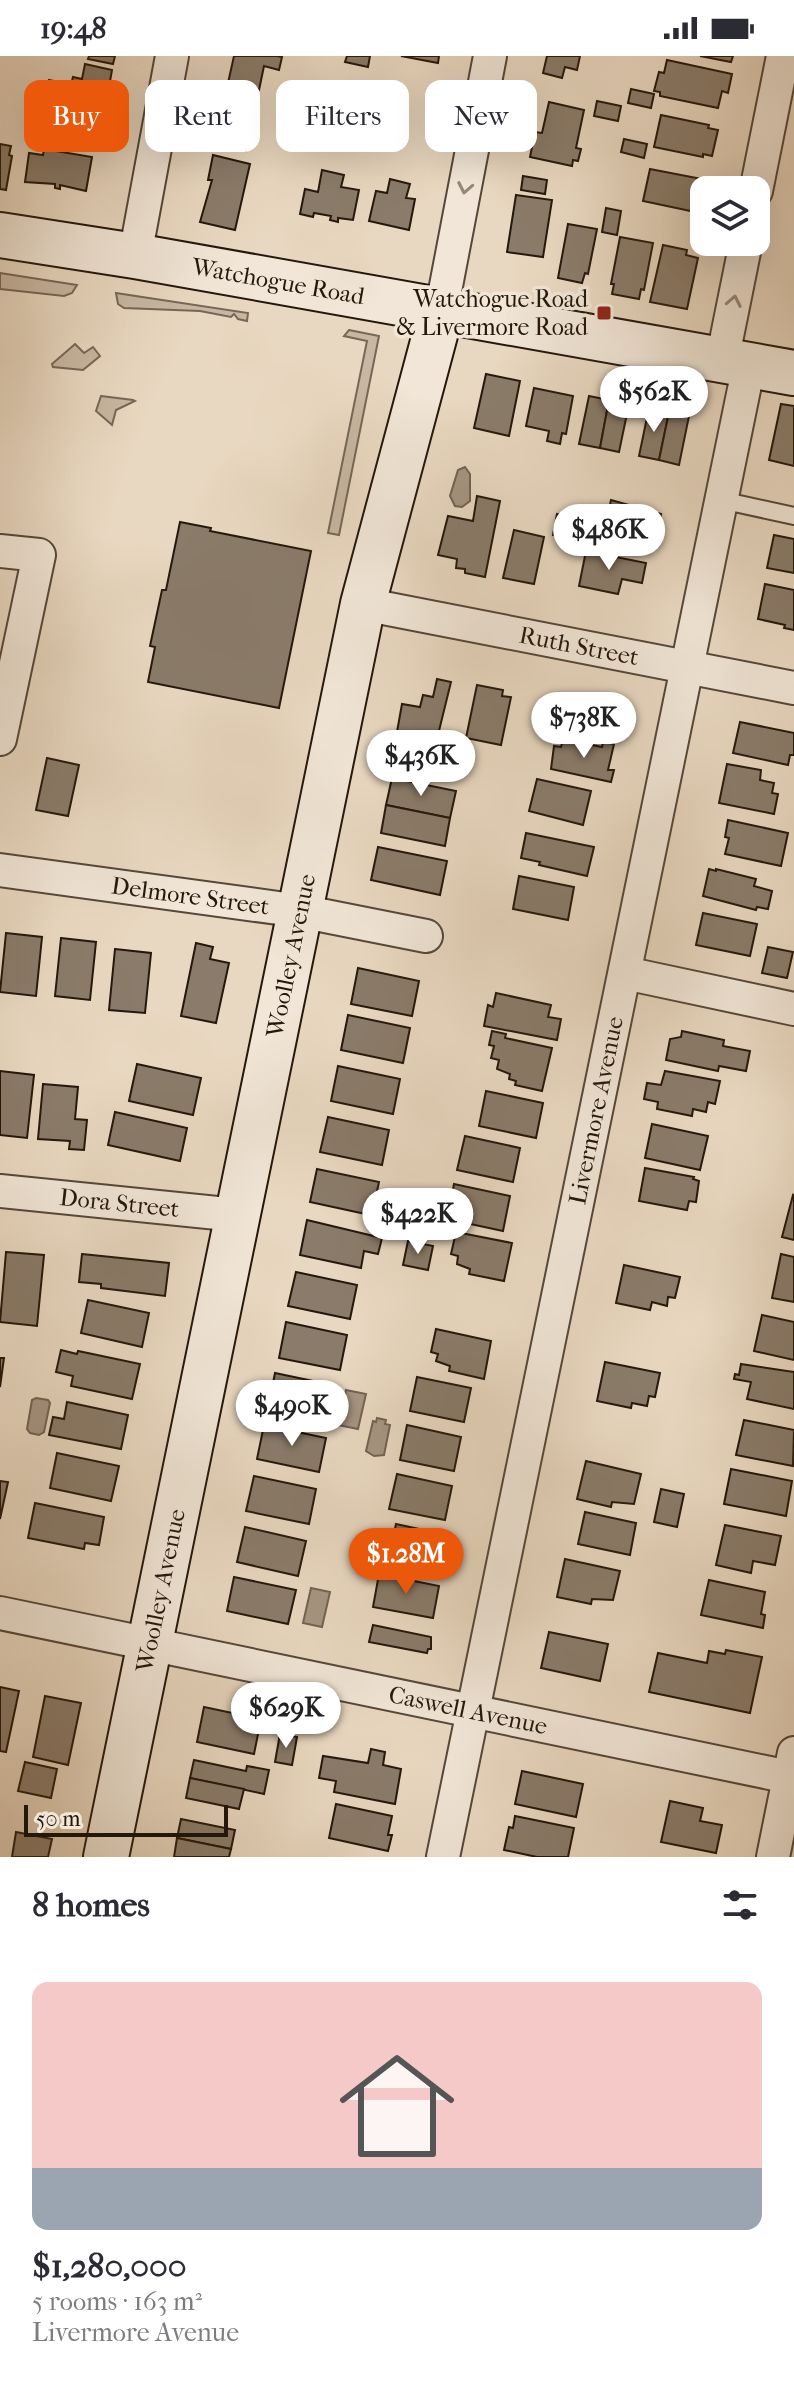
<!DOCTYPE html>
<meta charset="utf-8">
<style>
body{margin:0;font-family:"IM FELL French Canon",serif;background:#f7f7f7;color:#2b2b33;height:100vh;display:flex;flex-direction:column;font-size:30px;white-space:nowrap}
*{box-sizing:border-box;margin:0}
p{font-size:26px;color:#7c7c81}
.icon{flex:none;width:44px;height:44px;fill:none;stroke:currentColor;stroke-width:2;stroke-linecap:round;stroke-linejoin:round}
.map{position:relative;height:1801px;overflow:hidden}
.sheet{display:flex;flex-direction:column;background:#fff;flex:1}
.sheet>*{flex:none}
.hud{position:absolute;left:24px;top:24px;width:746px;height:72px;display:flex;gap:16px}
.fabs{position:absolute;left:690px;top:120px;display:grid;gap:16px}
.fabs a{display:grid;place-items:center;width:80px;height:80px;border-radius:16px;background:#fff;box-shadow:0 8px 32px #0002;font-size:40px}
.scale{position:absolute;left:24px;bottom:20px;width:204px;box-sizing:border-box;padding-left:8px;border:4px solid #24170c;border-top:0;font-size:22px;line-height:28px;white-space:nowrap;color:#24170c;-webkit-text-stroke:6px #f1e6d7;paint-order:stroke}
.price{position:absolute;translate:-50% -68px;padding:0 18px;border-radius:28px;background:#fff;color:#222;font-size:26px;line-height:52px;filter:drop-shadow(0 2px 4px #0008)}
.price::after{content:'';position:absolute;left:50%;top:48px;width:24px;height:18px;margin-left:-12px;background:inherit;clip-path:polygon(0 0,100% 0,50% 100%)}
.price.on{background:#ea580c;color:#fff}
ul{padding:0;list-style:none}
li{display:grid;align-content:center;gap:16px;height:424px;padding:0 32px}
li+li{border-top:2px solid #e1e1e2}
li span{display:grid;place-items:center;height:248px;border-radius:16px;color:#555}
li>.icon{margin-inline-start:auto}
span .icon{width:144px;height:144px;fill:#fffc;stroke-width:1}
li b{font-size:34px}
h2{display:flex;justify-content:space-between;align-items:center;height:96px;padding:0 32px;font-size:34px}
.pill{padding:0 28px;border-radius:16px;background:#fff;box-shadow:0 8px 32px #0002;font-size:28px;line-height:72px}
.pill.on{background:#ea580c;color:#fff}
.status{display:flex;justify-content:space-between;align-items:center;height:56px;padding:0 40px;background:#fff;direction:ltr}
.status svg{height:22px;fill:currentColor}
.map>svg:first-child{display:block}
</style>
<div class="status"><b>19:48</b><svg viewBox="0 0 49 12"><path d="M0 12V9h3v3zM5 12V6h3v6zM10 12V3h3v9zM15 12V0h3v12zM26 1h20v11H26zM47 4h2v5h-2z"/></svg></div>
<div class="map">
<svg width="794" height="1801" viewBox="0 0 794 1801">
<rect width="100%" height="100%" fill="#e9d8c1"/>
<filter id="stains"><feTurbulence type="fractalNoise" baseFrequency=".0025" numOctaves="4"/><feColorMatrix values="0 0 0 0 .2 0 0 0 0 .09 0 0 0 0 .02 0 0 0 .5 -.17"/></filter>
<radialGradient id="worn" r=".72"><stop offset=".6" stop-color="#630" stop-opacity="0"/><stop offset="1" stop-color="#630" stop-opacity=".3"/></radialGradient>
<g fill="#c8b7a2" stroke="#766757" stroke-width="2">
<path d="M0 217 77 229 72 237 64 240 0 233Z"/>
<path d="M116 237 248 257 247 265 238 263 234 258 231 261 200 255 124 252 118 248Z"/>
<path d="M349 274 379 280 339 479 328 477 367 285 344 280Z"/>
<path d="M75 288 84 297 93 291 100 300 83 314 53 311 52 308Z"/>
<path d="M101 340 133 344 135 345 116 354 112 369 96 355Z"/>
</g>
<g fill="#a69683" stroke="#726353" stroke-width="2">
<path d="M465 411 470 418V445L462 451 455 450 450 440 458 414Z"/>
<path d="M346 1334 366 1338 358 1373 338 1369Z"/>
<path d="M36 1342 48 1344 50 1347 44 1376 39 1379 30 1377 27 1373 32 1344Z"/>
<path d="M377 1362 386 1364 385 1368 390 1369 384 1399 374 1400 366 1395 373 1365 376 1366Z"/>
<path d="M311 1532 330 1536 322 1571 303 1567Z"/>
</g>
<g fill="#8a7b6a" stroke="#24170c" stroke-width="2">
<path d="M89 0H115L113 8 88 3Z"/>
<path d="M234 0H277L282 1 279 14 264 10 259 34 228 27Z"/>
<path d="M347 0H370L368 11 345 6Z"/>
<path d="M401 0H439L438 7Z"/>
<path d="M547 0H580L577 14 565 11 562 22 543 17Z"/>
<path d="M700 0H733L731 6Z"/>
<path d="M667 4 732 18 728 37 722 35 718 52 660 40V36L654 35 659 16 664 17Z"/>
<path d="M85 8 112 14 109 31 105 30 101 50H105L100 75 41 62 49 24 71 29 73 21 82 23Z"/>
<path d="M631 33 654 38 651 52 628 47Z"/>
<path d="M597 45 621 50 618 65 594 60Z"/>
<path d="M549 46 584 54 576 92 581 93 578 105 573 104 572 110 530 101 535 76 542 77Z"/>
<path d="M225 50 255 57 246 95 216 89Z"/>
<path d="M661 59 709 69 708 72 718 74 712 100 703 98V101L654 91Z"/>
<path d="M624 83 647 88 644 102 621 96Z"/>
<path d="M0 88 11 90 9 99 12 100 6 134 0 133Z"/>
<path d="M44 93 92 101 86 135 60 129V133L55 132V128L25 126 29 97 43 99Z"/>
<path d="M213 99 250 108 235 174 200 166 212 124H208Z"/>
<path d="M650 113 707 124 700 157 643 145Z"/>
<path d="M322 114 344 119 341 131 359 134 353 164 338 162V166L330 164 331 160 314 157 313 161 300 158 305 133 318 136Z"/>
<path d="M523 120 547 124 545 138 521 134Z"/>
<path d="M390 123 410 128 406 142 415 143 409 174 369 165 376 135 387 137Z"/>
<path d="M516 139 552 144 543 201 507 196Z"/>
<path d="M606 152 621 155 617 179 602 176Z"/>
<path d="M568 168 597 173 588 218 585 217 582 227 558 222Z"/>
<path d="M620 181 653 187 644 234 641 233 639 243 612 238 614 228H611Z"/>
<path d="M663 189 687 194 686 199 698 202 687 253 650 246Z"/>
<path d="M486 318 520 325 509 380 474 372Z"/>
<path d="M534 332 573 340 566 378 562 377 560 388 547 385 549 375 526 370Z"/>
<path d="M589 340 609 344 600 392 579 388Z"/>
<path d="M609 344 629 348 619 396 600 392Z"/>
<path d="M781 348 794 350V410L769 404Z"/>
<path d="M649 352 669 356 659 404 639 400Z"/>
<path d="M669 356 689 360 679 409 659 404Z"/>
<path d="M477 440 500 445 485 521 465 517V513L456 512 457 503 438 499 448 460 473 465Z"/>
<path d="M611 444 661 458 655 488 604 476Z"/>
<path d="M557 458 589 465 587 472H591L588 485 553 479Z"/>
<path d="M180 466 211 472 210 475 311 495 279 652 148 626 155 591 150 590 162 534H166Z"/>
<path d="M514 474 544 481 534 528 503 522Z"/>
<path d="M774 479 794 483V517L767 512Z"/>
<path d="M586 495 646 507 642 527 622 523 618 538 579 530Z"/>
<path d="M765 528 794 534V574L784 572 785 569 758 563Z"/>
<path d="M437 623 451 626 434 695 395 687 402 648 420 651 423 639 433 641Z"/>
<path d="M477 629 503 634 502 640 511 641 501 689 466 682Z"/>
<path d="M593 638 613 642 606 676 567 667 569 658 577 660 579 647 590 650Z"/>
<path d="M740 666 794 677V699H790L788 709 733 697Z"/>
<path d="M563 683 602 691 603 686 614 688 608 714H614L611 726 551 713 554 690 561 691Z"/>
<path d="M47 702 79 709 68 760 36 754Z"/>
<path d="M727 708 761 714 760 724 774 727 772 737 778 738 774 758 719 747Z"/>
<path d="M392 722 456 735 450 762 386 749Z"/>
<path d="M537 723 591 735 583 769 529 755Z"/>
<path d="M386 749 450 762 445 790 381 777Z"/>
<path d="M728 764 788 777 781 810 725 798 729 782 725 781Z"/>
<path d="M526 777 594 791 587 820 539 809 540 806 521 802Z"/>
<path d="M378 791 447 805 440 839 371 824Z"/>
<path d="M709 813 716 815V813L756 823 754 830 772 835 768 853 757 851 756 854 703 840Z"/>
<path d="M519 820 574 831 568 864 513 853Z"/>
<path d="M703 857 757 868 750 900 696 889Z"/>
<path d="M6 877 42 881 36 940 0 936Z"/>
<path d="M61 882 96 886 90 944 55 940Z"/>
<path d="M196 887 213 891 210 903 229 907 216 967 181 960Z"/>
<path d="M768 891 793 896 787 922 762 917Z"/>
<path d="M115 893 151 897 145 957 109 954Z"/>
<path d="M358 912 419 925 412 960 351 948Z"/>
<path d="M496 937 551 949 548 961 561 963 557 984 484 970 488 949 493 951Z"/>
<path d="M348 959 410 972 403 1007 341 994Z"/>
<path d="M492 975 506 978 505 982 552 992 542 1035 515 1029 516 1025 509 1023 510 1018 497 1013 499 1004 491 1002 494 990 489 989Z"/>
<path d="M682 975 724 984 723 990 750 995 746 1015 719 1010 718 1015 666 1004 670 983 681 981Z"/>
<path d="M137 1008 201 1022 193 1059 129 1045Z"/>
<path d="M338 1010 400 1023 393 1058 331 1045Z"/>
<path d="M0 1015 34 1019 27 1082 0 1079Z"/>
<path d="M665 1015 720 1025 715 1048 708 1046 706 1056 693 1053 692 1060 657 1053 658 1046 644 1043 647 1027 661 1029Z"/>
<path d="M43 1028 78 1031 75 1063 87 1064 84 1094 69 1093 70 1085 38 1083Z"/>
<path d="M486 1035 543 1047 536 1082 479 1070Z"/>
<path d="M115 1056 187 1072 180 1105 108 1089Z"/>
<path d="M328 1061 389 1074 382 1109 320 1096Z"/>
<path d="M652 1068 708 1080 700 1114 645 1102Z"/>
<path d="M465 1080 520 1092 513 1126 457 1114Z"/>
<path d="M645 1112 694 1121 693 1123 699 1125 696 1146 689 1145 687 1154 639 1145Z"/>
<path d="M317 1113 379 1126 376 1140 388 1143 384 1162 310 1146Z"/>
<path d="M454 1128 510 1140 503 1175 447 1163Z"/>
<path d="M793 1139 794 1140V1184L782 1181Z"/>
<path d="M307 1164 382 1182 378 1198 364 1195 361 1212 300 1199Z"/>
<path d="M456 1176 512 1187 504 1225 469 1218 470 1213 457 1208 458 1200 451 1198Z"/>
<path d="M408 1185 433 1190 428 1214 403 1209Z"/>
<path d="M6 1196 44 1199 37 1270 0 1266Z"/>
<path d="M82 1198 169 1207 165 1240 101 1232V1228L79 1226Z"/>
<path d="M781 1198 794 1201V1246L772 1242Z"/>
<path d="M624 1209 680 1221 675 1242 668 1241 667 1250 652 1246 650 1254 616 1247Z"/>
<path d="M296 1216 357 1229 350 1263 288 1250Z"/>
<path d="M88 1244 149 1257 142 1291 81 1277Z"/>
<path d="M762 1259 794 1266V1304L754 1295Z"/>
<path d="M286 1266 347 1279 340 1314 279 1302Z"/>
<path d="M436 1273 491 1285 484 1323 449 1315 450 1310 436 1305 438 1298 431 1296Z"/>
<path d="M61 1294 77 1298 78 1295 140 1308 132 1343 71 1330 73 1320 56 1316Z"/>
<path d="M0 1302H4L0 1331Z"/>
<path d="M605 1306 660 1317 655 1341 649 1340 647 1350 632 1347 631 1352 597 1345Z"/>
<path d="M741 1308 794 1316V1353L747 1343 751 1326 734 1323 735 1318 739 1319Z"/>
<path d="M275 1317 337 1330 329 1365 268 1353Z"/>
<path d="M417 1321 471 1332 464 1366 410 1355Z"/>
<path d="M67 1346 128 1359 121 1393 49 1379 53 1361 64 1363Z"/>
<path d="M744 1364 794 1374 793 1410 736 1399Z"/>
<path d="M264 1369 326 1382 319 1416 257 1403Z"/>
<path d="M407 1369 461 1381 454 1415 400 1404Z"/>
<path d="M57 1397 119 1410 111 1445 50 1432Z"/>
<path d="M586 1405 641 1418 634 1448 612 1446 611 1451 577 1443Z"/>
<path d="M731 1413 792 1425 786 1460 724 1448Z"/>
<path d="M397 1418 452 1430 445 1464 389 1453Z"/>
<path d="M254 1420 316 1433 309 1468 246 1455Z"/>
<path d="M0 1425 8 1426 0 1463Z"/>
<path d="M661 1433 684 1438 677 1471 654 1466Z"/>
<path d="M35 1447 104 1461 99 1489 85 1487 84 1493 28 1482Z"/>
<path d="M585 1456 636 1467 630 1499 578 1488Z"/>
<path d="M396 1468 452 1480 444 1517 410 1510 411 1507 397 1502 398 1493 391 1492Z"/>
<path d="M725 1469 781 1480 775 1509 753 1505 751 1517 716 1509Z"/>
<path d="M245 1471 306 1485 298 1520 237 1506Z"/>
<path d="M565 1503 620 1515 613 1544 592 1543 591 1548 557 1541Z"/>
<path d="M379 1518 439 1530 433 1562 373 1551Z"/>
<path d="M234 1521 296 1534 288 1568 227 1555Z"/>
<path d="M709 1524 765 1536 761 1558 765 1559 763 1572 701 1559Z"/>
<path d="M373 1569 431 1581V1593H428L427 1597 369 1586Z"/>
<path d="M549 1576 608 1588 600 1625 541 1612Z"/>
<path d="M726 1594 762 1601 750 1657 649 1636 658 1597 707 1607 709 1595 725 1598Z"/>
<path d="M0 1631 19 1635 6 1696 0 1695Z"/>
<path d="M45 1640 81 1647 68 1709 33 1701Z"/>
<path d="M204 1651 261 1663 254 1698 197 1686Z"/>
<path d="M280 1678 297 1681 292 1709 275 1706Z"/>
<path d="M371 1693 385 1696 383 1709 401 1713 395 1748 334 1736 336 1725 319 1722 323 1700 368 1707Z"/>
<path d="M194 1704 246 1715 247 1710 269 1714 264 1738 190 1722Z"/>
<path d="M25 1706 57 1713 51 1742 18 1735Z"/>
<path d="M522 1715 583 1728 576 1761 515 1748Z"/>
<path d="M190 1722 244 1733 239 1753 186 1742Z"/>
<path d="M670 1745 703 1752 700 1765 722 1769 716 1797 661 1786Z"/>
<path d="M336 1748 392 1760 388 1779H392L388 1795 329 1782Z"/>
<path d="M515 1760 574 1772 568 1801H537L504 1794 509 1771 513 1772Z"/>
<path d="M181 1763 235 1774 231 1793 177 1782Z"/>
<path d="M16 1776 52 1783 48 1801H12Z"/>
<path d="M177 1782 231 1793 229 1801H174Z"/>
</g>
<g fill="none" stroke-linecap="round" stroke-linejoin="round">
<g stroke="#554739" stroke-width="20">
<path id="lane" d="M721 444 794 460"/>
</g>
<g stroke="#554739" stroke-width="36">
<g id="street">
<path d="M756 135 783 0"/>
<path d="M135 200 172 0"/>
<path d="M441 256 490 0"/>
<path d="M722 305 746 186"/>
<path d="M0 495 39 499 0 683"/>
<path id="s1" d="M363 548 794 632"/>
<path id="s2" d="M0 814 300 855 426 880"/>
<path d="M625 917 794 953"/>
<path id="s3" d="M0 1135 237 1159"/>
<path id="s4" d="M0 1557 794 1722"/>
<path id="s5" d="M443 1801 749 309"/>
<path d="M773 1801 794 1697"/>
</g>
</g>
<g stroke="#24170c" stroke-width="48">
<g id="secondary">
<path id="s6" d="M0 179 135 200 794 317"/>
<path id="s7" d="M106 1801 363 548 441 256"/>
</g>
</g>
<use href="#lane" stroke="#f1e6d7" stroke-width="16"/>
<use href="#street" stroke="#f1e6d7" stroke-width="32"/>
<use href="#secondary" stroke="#f1e6d7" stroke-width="44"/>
</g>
<defs><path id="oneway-chevron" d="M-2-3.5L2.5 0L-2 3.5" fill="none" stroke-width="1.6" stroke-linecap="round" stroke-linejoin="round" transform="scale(2)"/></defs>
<g stroke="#95897c">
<use href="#oneway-chevron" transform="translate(465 132) rotate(101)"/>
<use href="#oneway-chevron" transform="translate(734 245) rotate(-79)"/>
</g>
<rect fill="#8f2418" stroke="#f1e6d7" stroke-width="3" x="596" y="249" width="16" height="16" rx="4"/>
<g text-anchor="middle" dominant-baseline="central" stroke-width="7" stroke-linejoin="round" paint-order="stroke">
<g font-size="24" fill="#24170c" stroke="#f1e6d7">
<text stroke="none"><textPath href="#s6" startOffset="282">Watchogue Road</textPath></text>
<text stroke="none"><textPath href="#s1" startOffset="220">Ruth Street</textPath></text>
<text stroke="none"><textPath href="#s2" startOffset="192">Delmore Street</textPath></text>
<text stroke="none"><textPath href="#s7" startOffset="920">Woolley Avenue</textPath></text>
<text stroke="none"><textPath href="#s5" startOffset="762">Livermore Avenue</textPath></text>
<text stroke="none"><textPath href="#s3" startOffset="120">Dora Street</textPath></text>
<text stroke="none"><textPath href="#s7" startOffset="272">Woolley Avenue</textPath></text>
<text stroke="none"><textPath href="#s4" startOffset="478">Caswell Avenue</textPath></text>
</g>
<g font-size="24" fill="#24170c" stroke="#f1e6d7" text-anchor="end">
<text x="588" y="243">Watchogue Road<tspan x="588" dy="28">&amp; Livermore Road</tspan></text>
</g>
</g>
<rect width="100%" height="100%" filter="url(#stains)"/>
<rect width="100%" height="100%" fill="url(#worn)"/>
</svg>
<div class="fabs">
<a><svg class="icon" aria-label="layers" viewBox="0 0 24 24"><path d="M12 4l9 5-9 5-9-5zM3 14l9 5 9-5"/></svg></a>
</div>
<div class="scale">50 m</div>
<b class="price" style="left:654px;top:378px">$562K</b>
<b class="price" style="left:609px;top:516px">$486K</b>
<b class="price" style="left:584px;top:704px">$738K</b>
<b class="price" style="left:421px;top:742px">$436K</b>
<b class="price" style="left:418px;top:1200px">$422K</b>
<b class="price" style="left:292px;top:1392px">$490K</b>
<b class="price on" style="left:406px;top:1540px">$1.28M</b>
<b class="price" style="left:286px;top:1694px">$629K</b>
<div class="hud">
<a class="pill on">Buy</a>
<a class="pill">Rent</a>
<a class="pill">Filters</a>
<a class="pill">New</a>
</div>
</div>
<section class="sheet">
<h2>8 homes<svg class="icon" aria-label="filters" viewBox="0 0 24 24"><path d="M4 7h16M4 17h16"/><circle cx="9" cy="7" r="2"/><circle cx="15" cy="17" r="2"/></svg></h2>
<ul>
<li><span style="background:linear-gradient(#f6c9c9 75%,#9aa5b1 0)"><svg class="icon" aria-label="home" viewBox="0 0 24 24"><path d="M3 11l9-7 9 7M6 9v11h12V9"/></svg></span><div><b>$1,280,000</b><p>5 rooms · 163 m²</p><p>Livermore Avenue</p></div></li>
</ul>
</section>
